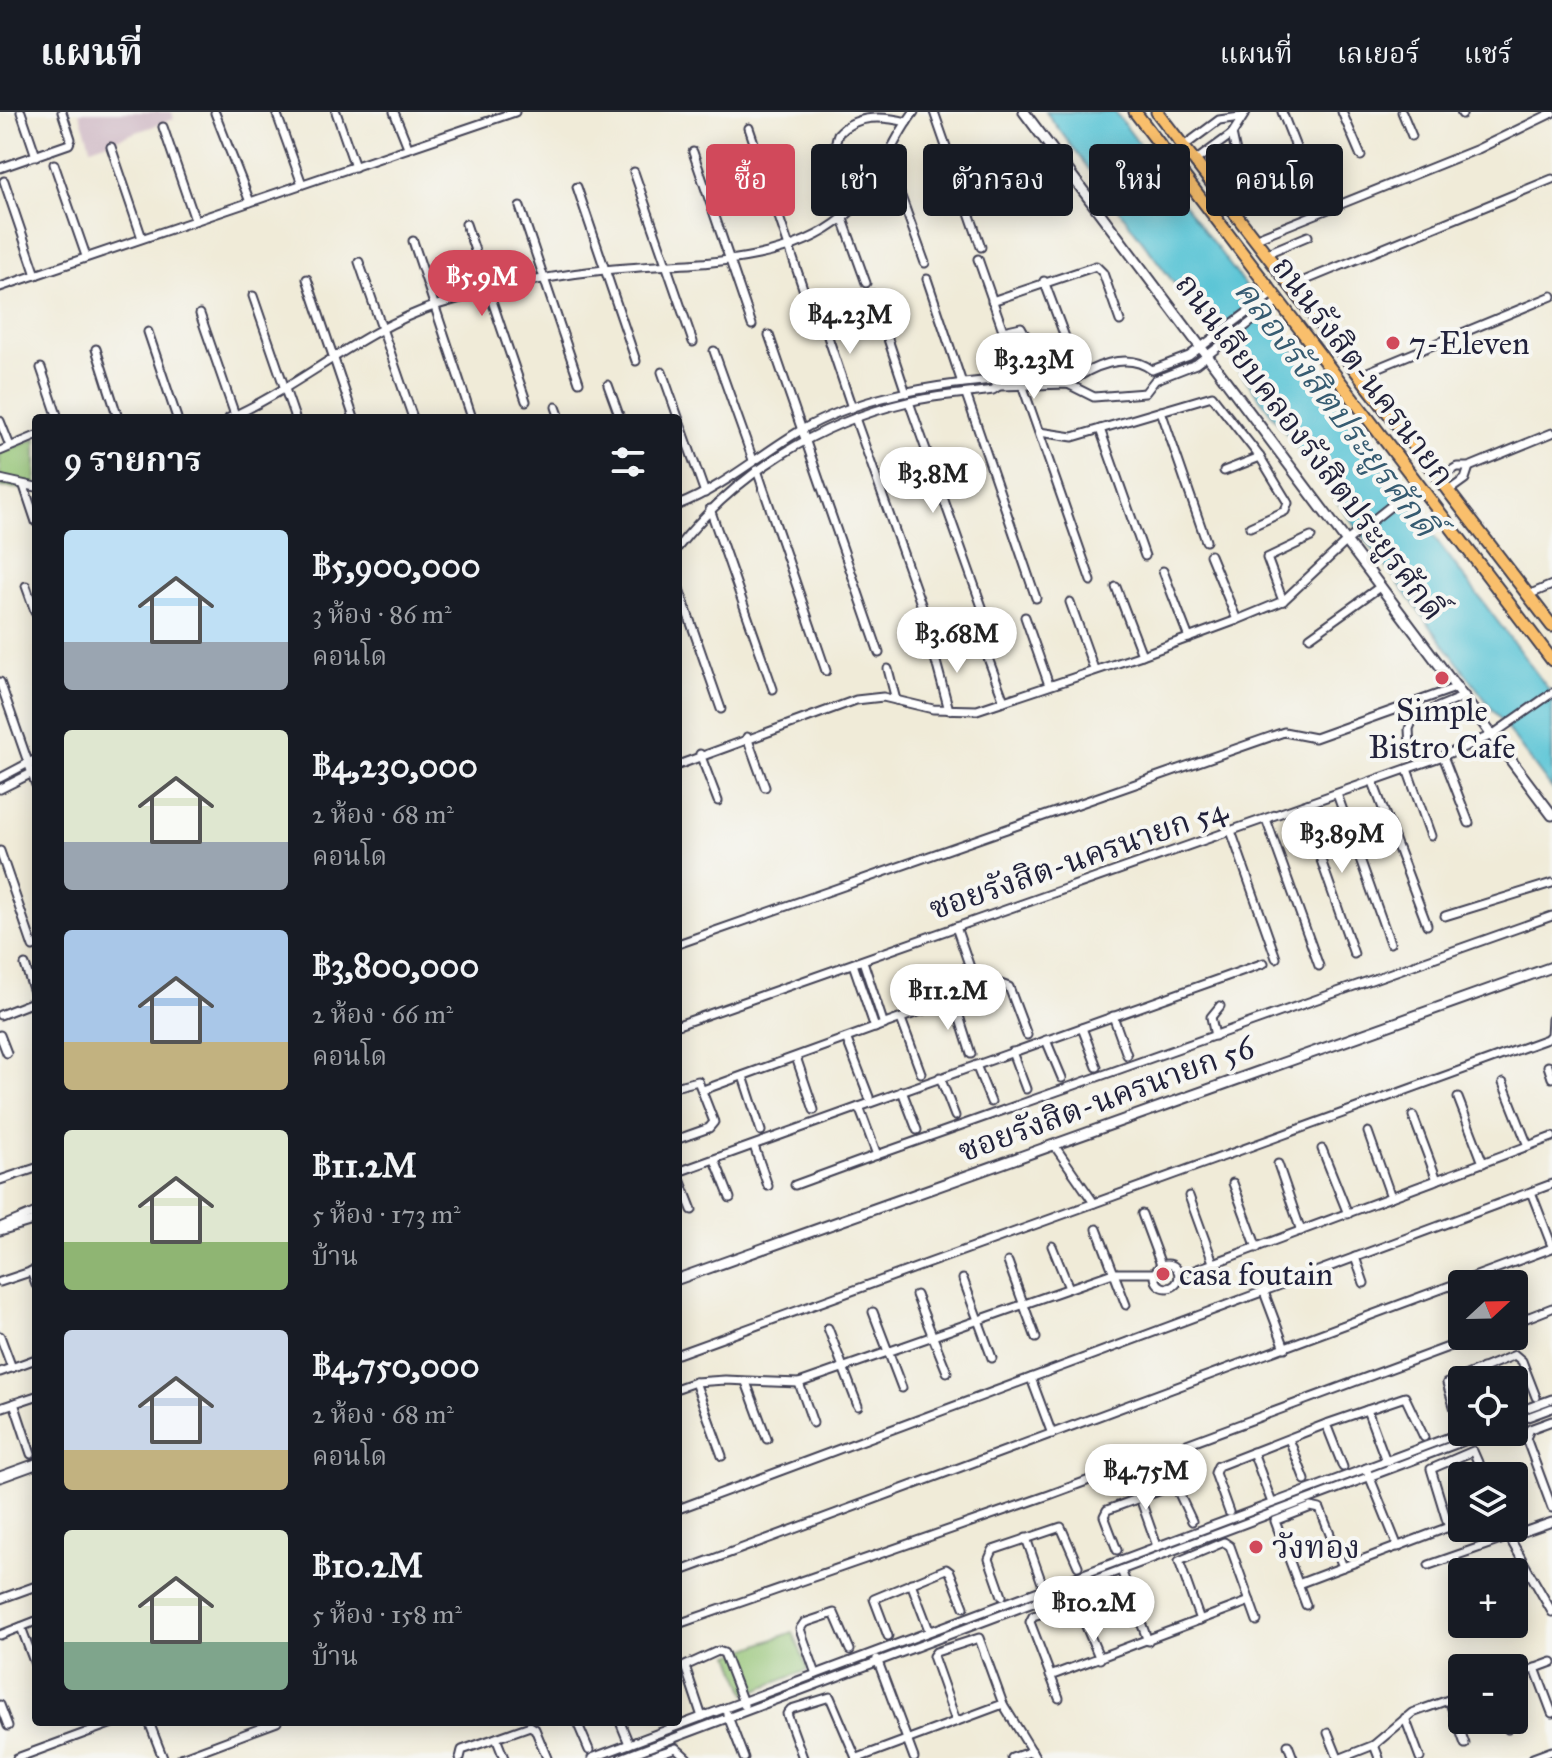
<!DOCTYPE html>
<html lang="th">
<meta charset="utf-8">
<style>
body{margin:0;font-family:"IM FELL Great Primer","Noto Serif Thai",serif;background:#20242c;color:#f1f3f6;height:100vh;display:flex;flex-direction:column;font-size:30px;white-space:nowrap}
*{box-sizing:border-box;margin:0}
p{font-size:26px;color:#9ea1a6}
.icon{flex:none;width:44px;height:44px;fill:none;stroke:currentColor;stroke-width:2;stroke-linecap:round;stroke-linejoin:round}
.map{position:relative;flex:1;overflow:hidden}
.sheet{position:absolute;left:32px;top:302px;width:650px;height:1312px;display:flex;flex-direction:column;background:#171b24;border-radius:8px;box-shadow:0 4px 20px #0003}
.sheet>*{flex:none}
.guide{position:absolute;left:706px;top:32px;width:726px;height:72px;display:flex;gap:16px}
.needle{width:52px;rotate:68deg}
.controls{position:absolute;left:1448px;top:1158px;display:grid;gap:16px}
.controls a{display:grid;place-items:center;width:80px;height:80px;border-radius:8px;background:#171b24;box-shadow:0 4px 20px #0003;font-size:40px}
.price{position:absolute;translate:-50% -68px;padding:0 18px;border-radius:28px;background:#fff;color:#222;font-size:26px;line-height:52px;filter:drop-shadow(0 2px 4px #0008)}
.price::after{content:'';position:absolute;left:50%;top:48px;width:24px;height:18px;margin-left:-12px;background:inherit;clip-path:polygon(0 0,100% 0,50% 100%)}
.price.active{background:#d1495b;color:#fff}
ul{padding:0;list-style:none}
li{display:flex;align-items:center;gap:24px;height:200px;padding:0 32px}
li span{display:grid;place-items:center;flex:none;width:224px;height:160px;border-radius:8px;color:#555}
li>.icon{margin-inline-start:auto}
span .icon{width:96px;height:96px;fill:#fffc;stroke-width:1}
li b{font-size:34px}
h2{display:flex;justify-content:space-between;align-items:center;height:96px;padding:0 32px;font-size:34px}
.chip{padding:0 28px;border-radius:8px;background:#171b24;box-shadow:0 4px 20px #0003;font-size:28px;line-height:72px}
.chip.active{background:#d1495b;color:#fff}
header{display:flex;align-items:center;gap:48px;box-sizing:border-box;height:112px;padding:0 40px;background:#171b24;border-bottom:2px solid #363941}
header strong{font-size:38px}
nav{display:flex;gap:44px;margin-inline-start:auto;font-size:28px}
.map>svg:first-child{display:block}
</style>
<header>
<strong>แผนที่</strong>
<nav><a>แผนที่</a><a>เลเยอร์</a><a>แชร์</a></nav>
</header>
<div class="map">
<svg width="1552" height="1646" viewBox="0 0 1552 1646">
<rect width="100%" height="100%" fill="#f6f6f2"/>
<filter id="ink" filterUnits="userSpaceOnUse"><feTurbulence type="fractalNoise" baseFrequency=".0125" numOctaves="2"/><feDisplacementMap in="SourceGraphic" scale="16" xChannelSelector="R" yChannelSelector="G"/><feConvolveMatrix kernelMatrix="1 2 1 2 8 2 1 2 1" color-interpolation-filters="sRGB"/></filter>
<filter id="wash" filterUnits="userSpaceOnUse"><feTurbulence type="fractalNoise" baseFrequency=".006" numOctaves="4" result="noise"/><feDisplacementMap in="SourceGraphic" scale="32" xChannelSelector="R" yChannelSelector="G"/><feGaussianBlur stdDeviation="1.8" result="paint"/><feColorMatrix in="noise" values="0 0 0 0 0 0 0 0 0 0 0 0 0 0 0 0 0 1.4 0 .05"/><feComposite in="paint" operator="in"/></filter>
<g filter="url(#wash)">
<rect width="100%" height="100%" fill="#f0ebd8"/>
<path fill="#d2bdc8" d="M79 0H172L174 7 91 36Z"/>
<g fill="#92c272" stroke="#5a7256" stroke-width="2">
<path d="M36 327V378L0 375V340Z"/>
<path d="M793 1520 808 1558 746 1582 731 1543Z"/>
</g>
<path fill="#5bc5d6" stroke="#3e7488" stroke-width="2" d="M1046 0H1115L1552 582V677Z"/>
</g>
<g filter="url(#ink)">
<g fill="none" stroke-linecap="round" stroke-linejoin="round">
<g stroke="#414053" stroke-width="11">
<g id="minor">
<path d="M21 0 36 44"/>
<path d="M276 0 302 72"/>
<path d="M336 0 355 55"/>
<path d="M394 0 408 35"/>
<path d="M934 0 981 135"/>
<path d="M1282 0 1309 68"/>
<path d="M1342 0 1361 44"/>
<path d="M1402 0 1412 24"/>
<path d="M1461 0 1462 2"/>
<path d="M215 1 250 90"/>
<path d="M163 15 195 108"/>
<path d="M749 16 808 191"/>
<path d="M1232 22 1238 50 1254 76"/>
<path d="M1184 34 1219 8 1240 5"/>
<path d="M111 35 142 126"/>
<path d="M693 40 752 213"/>
<path d="M1195 49 1232 22 1246 0"/>
<path d="M54 52 86 144"/>
<path d="M0 56 69 32 71 27 62 0"/>
<path d="M634 60 693 230"/>
<path d="M881 62 898 76 925 151"/>
<path d="M4 69 36 163"/>
<path d="M577 75 636 249"/>
<path d="M868 81C850 66 828 48 838 22 856 2 883 4 907 10"/>
<path d="M520 95 579 270"/>
<path d="M843 107 866 171"/>
<path d="M466 112 526 289"/>
<path d="M1254 127 1478 37 1552 1"/>
<path d="M413 129 471 303"/>
<path d="M1265 142 1308 124"/>
<path d="M978 147 1091 469"/>
<path d="M359 150 413 306"/>
<path d="M307 167 354 306"/>
<path d="M927 167 962 271"/>
<path d="M1044 169 1068 233"/>
<path d="M0 175 515 0"/>
<path d="M1289 175 1552 67"/>
<path d="M873 182 906 281"/>
<path d="M253 184 295 306"/>
<path d="M992 189 1096 154 1103 161 1120 209"/>
<path d="M820 201 852 296"/>
<path d="M200 202 236 306"/>
<path d="M1003 219 1021 215 1036 242 1051 239 1055 230"/>
<path d="M148 220 177 306"/>
<path d="M769 223 879 541"/>
<path d="M96 237 118 306"/>
<path d="M714 239 753 348"/>
<path d="M41 256 58 306"/>
<path d="M662 260 705 381"/>
<path d="M1358 264 1552 184"/>
<path d="M1068 272C1090 255 1127 238 1152 258L1189 244 1272 182"/>
<path d="M608 273 620 306"/>
<path d="M966 282 1036 486"/>
<path d="M909 290 986 506"/>
<path d="M556 295 560 306"/>
<path d="M1161 299 1206 429"/>
<path d="M229 306C301 274 361 218 437 193 492 176 547 164 604 158 681 149 780 158 844 105 880 76 887 34 914 0"/>
<path d="M855 306 932 523"/>
<path d="M0 309 10 334"/>
<path d="M1100 317 1145 444"/>
<path d="M1039 320 1073 325 1212 284 1260 345 1288 391 1285 399 1250 415"/>
<path d="M0 339 36 324"/>
<path d="M757 358 826 559"/>
<path d="M1224 359 1260 345"/>
<path d="M0 367 36 375"/>
<path d="M1437 367 1457 355H1469L1552 321"/>
<path d="M24 374 36 410"/>
<path d="M1447 380 1465 367 1469 355"/>
<path d="M678 393C722 376 758 344 798 320 856 286 926 274 992 268L999 274 1068 272 1094 285 1145 281 1155 268 1196 252 1277 190"/>
<path d="M710 397 773 577"/>
<path d="M678 435C736 362 817 311 908 290 936 283 965 282 993 278L999 274"/>
<path d="M1210 443 1237 508"/>
<path d="M1163 459 1189 526"/>
<path d="M26 474 36 502"/>
<path d="M678 474 721 597"/>
<path d="M1116 475 1142 543"/>
<path d="M1528 483 1552 473"/>
<path d="M1283 489 1267 446 1311 425"/>
<path d="M1070 490 1094 557"/>
<path d="M1025 505 1049 573"/>
<path d="M979 522 1004 589"/>
<path d="M1310 525 1381 474"/>
<path d="M932 535 949 598"/>
<path d="M888 557 896 588"/>
<path d="M0 570 36 673"/>
<path d="M747 625 765 675"/>
<path d="M1410 635 1409 617 1414 605 1465 584"/>
<path d="M700 642 718 689"/>
<path d="M1443 644 1469 711"/>
<path d="M678 653 856 588 883 585 933 597 977 598 1142 543 1237 508 1283 489 1348 428 1416 374"/>
<path d="M1407 657 1431 724"/>
<path d="M0 666 36 647"/>
<path d="M1373 670 1427 813"/>
<path d="M0 677 34 660"/>
<path d="M1337 682 1390 831"/>
<path d="M1302 694 1354 842"/>
<path d="M1266 707 1319 854"/>
<path d="M1231 719 1276 846"/>
<path d="M0 739 33 835"/>
<path d="M1445 804 1552 771"/>
<path d="M956 815 974 867"/>
<path d="M678 832 1284 620 1315 626 1458 575"/>
<path d="M863 849 884 913"/>
<path d="M853 852 875 916"/>
<path d="M25 853 36 886"/>
<path d="M954 888 971 942"/>
<path d="M0 903 36 889"/>
<path d="M1113 904 1127 943"/>
<path d="M901 907 921 961"/>
<path d="M678 913 1443 644 1492 623 1552 581"/>
<path d="M1082 916 1097 955"/>
<path d="M0 923 7 941"/>
<path d="M1215 924 1211 905 1220 894"/>
<path d="M847 928 869 985"/>
<path d="M1046 928 1062 966"/>
<path d="M1012 940 1026 977"/>
<path d="M796 945 814 998"/>
<path d="M976 953 991 990"/>
<path d="M1548 954 1552 966"/>
<path d="M743 964 761 1019"/>
<path d="M940 965 955 1004"/>
<path d="M1503 971 1528 1034"/>
<path d="M678 974 698 969 714 1010 709 1016 678 1027"/>
<path d="M703 978 998 871 1009 875 1027 923"/>
<path d="M902 979 917 1018"/>
<path d="M1458 986 1483 1051"/>
<path d="M859 995 1264 851"/>
<path d="M1413 1004 1437 1068"/>
<path d="M1368 1020 1391 1085"/>
<path d="M1054 1033 1094 1091"/>
<path d="M754 1034 768 1074"/>
<path d="M1322 1037 1348 1102"/>
<path d="M715 1048 730 1086"/>
<path d="M1278 1052 1301 1119"/>
<path d="M678 1060 859 995 877 1043 1552 804"/>
<path d="M678 1062 692 1098"/>
<path d="M0 1068 36 1056"/>
<path d="M1233 1071 1257 1136"/>
<path d="M795 1073 877 1043"/>
<path d="M1531 1080 1552 1134"/>
<path d="M1189 1084 1214 1153"/>
<path d="M1142 1102 1161 1153"/>
<path d="M0 1115 36 1100"/>
<path d="M1097 1117 1126 1193"/>
<path d="M0 1119 36 1108"/>
<path d="M1052 1134 1069 1176"/>
<path d="M1355 1145 1364 1171"/>
<path d="M1008 1150 1036 1226"/>
<circle cx="1167" cy="1164" r="12"/>
<path d="M31 1159 36 1173"/>
<path d="M1179 1164 1552 1025"/>
<path d="M963 1167 992 1246"/>
<path d="M0 1170 36 1158"/>
<path d="M1264 1180 1285 1236"/>
<path d="M916 1183 947 1260"/>
<path d="M873 1200 902 1276"/>
<path d="M1514 1211 1552 1196"/>
<path d="M828 1216 858 1294"/>
<path d="M0 1224 12 1256"/>
<path d="M678 1242 1547 927 1551 923 1552 907"/>
<path d="M1482 1256 1487 1268"/>
<path d="M0 1260 36 1247"/>
<path d="M1031 1266 1052 1322"/>
<path d="M695 1270 722 1344"/>
<path d="M746 1270 767 1327"/>
<path d="M799 1271 813 1311"/>
<path d="M678 1276 695 1270 725 1268 799 1271 1113 1161H1155"/>
<path d="M14 1291 31 1342"/>
<path d="M0 1296 36 1284"/>
<path d="M1367 1298 1386 1349H1389"/>
<path d="M1514 1301 1552 1287"/>
<path d="M1552 1309 1530 1317 1526 1326 1552 1396"/>
<path d="M1514 1310 1552 1296"/>
<path d="M1459 1311 1447 1271 1515 1243 1522 1249 1536 1285"/>
<path d="M1289 1327 1305 1368"/>
<path d="M1253 1340 1272 1391"/>
<path d="M1343 1355 1326 1312 1405 1285 1424 1325"/>
<path d="M1366 1356 1398 1435"/>
<path d="M1140 1386 1157 1434"/>
<path d="M678 1397 1552 1072"/>
<path d="M1229 1400 1215 1361 1218 1354 1326 1312"/>
<path d="M1449 1416 1431 1357 1473 1339 1484 1364"/>
<path d="M1504 1416V1417"/>
<path d="M1509 1425 1552 1500"/>
<path d="M1026 1426 1044 1477"/>
<path d="M1117 1438 1104 1404 1107 1398 1175 1373 1192 1409"/>
<path d="M1454 1445 1464 1460"/>
<path d="M1429 1453 1552 1410"/>
<path d="M1121 1458 1148 1529"/>
<path d="M678 1460 1552 1136"/>
<path d="M911 1471 929 1518"/>
<path d="M1298 1472 1462 1410"/>
<path d="M1002 1484 989 1447 993 1438 1061 1415 1078 1454"/>
<path d="M0 1487 36 1474"/>
<path d="M1306 1493 1275 1409 1311 1395 1320 1397 1343 1455"/>
<path d="M1200 1508 1179 1449 1224 1430 1230 1434 1257 1509"/>
<path d="M678 1512 1049 1383 1478 1224"/>
<path d="M21 1515 36 1555"/>
<path d="M0 1523 36 1509"/>
<path d="M888 1524 874 1487 946 1457 950 1460 964 1495"/>
<path d="M877 1547 914 1646"/>
<path d="M1535 1556 1552 1601"/>
<path d="M816 1562 800 1517 804 1511 834 1501 850 1538"/>
<path d="M1050 1564 1250 1489"/>
<path d="M1514 1564 1552 1550"/>
<path d="M1059 1586 1030 1510 1033 1504 1076 1491 1100 1547"/>
<path d="M1449 1588 1465 1632"/>
<path d="M0 1593 8 1614"/>
<path d="M727 1602 744 1646"/>
<path d="M702 1605 685 1554 718 1539 724 1541 744 1593"/>
<path d="M1405 1606 1420 1646"/>
<path d="M1505 1608 1508 1617"/>
<path d="M956 1609 933 1544 936 1540 979 1526 1003 1592 1036 1646"/>
<path d="M149 1610 163 1646"/>
<path d="M577 1610 589 1638"/>
<path d="M620 1610 629 1632"/>
<path d="M1328 1621 1338 1646"/>
<path d="M496 1626 504 1646"/>
<path d="M1288 1633 1293 1646"/>
<path d="M1374 1633 1379 1646"/>
<path d="M17 1646 115 1610"/>
<path d="M181 1646 277 1610"/>
<path d="M460 1646 462 1638 530 1614 535 1617 547 1646"/>
<path d="M592 1646 1463 1320"/>
<path d="M621 1646 1488 1320"/>
<path d="M646 1646 676 1636 687 1646"/>
<path d="M803 1646 787 1602 791 1597 830 1585 856 1646"/>
<path d="M858 1646 1003 1592"/>
<path d="M1012 1646 1032 1639"/>
<path d="M1341 1646 1374 1633 1412 1601 1462 1583"/>
<path d="M1533 1646 1552 1639"/>
</g>
</g>
<g stroke="#414053" stroke-width="13">
<g id="tertiary">
<path d="M1024 0 1552 703"/>
<path d="M678 1167 1552 855"/>
<path d="M0 1365 36 1352"/>
</g>
</g>
<g stroke="#414053" stroke-width="15">
<g id="primary">
<path d="M1135 0 1552 548"/>
<path d="M1157 0 1552 514"/>
</g>
</g>
<use href="#minor" stroke="#fff" stroke-width="7"/>
<use href="#tertiary" stroke="#fff" stroke-width="9"/>
<use href="#primary" stroke="#f9bf6c" stroke-width="11"/>
</g>
</g>
<g fill="#d1495b" stroke="#f6f6f2" stroke-width="3">
<circle cx="1393" cy="231" r="8"/>
<circle cx="1442" cy="566" r="8"/>
<circle cx="1163" cy="1162" r="8"/>
<circle cx="1256" cy="1435" r="8"/>
</g>
<g text-anchor="middle" dominant-baseline="central" stroke-width="8" stroke-linejoin="round" paint-order="stroke">
<g font-size="32" fill="#22223b" stroke="#f6f6f2" text-anchor="start">
<text x="1409" y="231">7-Eleven</text>
<text x="1442" y="598" text-anchor="middle">Simple<tspan x="1442" dy="37">Bistro Cafe</tspan></text>
<text x="1179" y="1162">casa foutain</text>
<text x="1272" y="1435">วังทอง</text>
</g>
<g font-size="32" fill="#22223b" stroke="#f6f6f2">
<text transform="translate(1363 259) rotate(53)">ถนนรังสิต-นครนายก</text>
<text transform="translate(1310 335) rotate(53)">ถนนเลียบคลองรังสิตประยูรศักดิ์</text>
<text transform="translate(1078 747) rotate(-19)">ซอยรังสิต-นครนายก 54</text>
<text transform="translate(1106 987) rotate(-20)">ซอยรังสิต-นครนายก 56</text>
</g>
<g font-size="34" font-style="italic" fill="#365b71" stroke="#f6f6f2">
<text transform="translate(1336 296) rotate(53)">คลองรังสิตประยูรศักดิ์</text>
</g>
</g>
</svg>
<div class="controls">
<a><svg class="needle" viewBox="-14 -14 28 28"><path d="M0-13l5 13h-10z" fill="#e53935"/><path d="M0 13l5-13h-10z" fill="#9ea1a6"/></svg></a>
<a><svg class="icon" aria-label="locate" viewBox="0 0 24 24"><circle cx="12" cy="12" r="6"/><path d="M12 2v4M12 18v4M2 12h4M18 12h4"/></svg></a>
<a><svg class="icon" aria-label="layers" viewBox="0 0 24 24"><path d="M12 4l9 5-9 5-9-5zM3 14l9 5 9-5"/></svg></a>
<a>+</a>
<a>−</a>
</div>
<b class="price active" style="left:482px;top:206px">฿5.9M</b>
<b class="price" style="left:850px;top:244px">฿4.23M</b>
<b class="price" style="left:1034px;top:289px">฿3.23M</b>
<b class="price" style="left:933px;top:403px">฿3.8M</b>
<b class="price" style="left:957px;top:563px">฿3.68M</b>
<b class="price" style="left:1342px;top:763px">฿3.89M</b>
<b class="price" style="left:948px;top:920px">฿11.2M</b>
<b class="price" style="left:1146px;top:1400px">฿4.75M</b>
<b class="price" style="left:1094px;top:1532px">฿10.2M</b>
<div class="guide">
<a class="chip active">ซื้อ</a>
<a class="chip">เช่า</a>
<a class="chip">ตัวกรอง</a>
<a class="chip">ใหม่</a>
<a class="chip">คอนโด</a>
</div>
<section class="sheet">
<h2>9 รายการ<svg class="icon" aria-label="filters" viewBox="0 0 24 24"><path d="M4 7h16M4 17h16"/><circle cx="9" cy="7" r="2"/><circle cx="15" cy="17" r="2"/></svg></h2>
<ul>
<li><span style="background:linear-gradient(#bfe0f5 70%,#9aa5b1 0)"><svg class="icon" aria-label="home" viewBox="0 0 24 24"><path d="M3 11l9-7 9 7M6 9v11h12V9"/></svg></span><div><b>฿5,900,000</b><p>3 ห้อง · 86 m²</p><p>คอนโด</p></div></li>
<li><span style="background:linear-gradient(#dfe7d0 70%,#9aa5b1 0)"><svg class="icon" aria-label="home" viewBox="0 0 24 24"><path d="M3 11l9-7 9 7M6 9v11h12V9"/></svg></span><div><b>฿4,230,000</b><p>2 ห้อง · 68 m²</p><p>คอนโด</p></div></li>
<li><span style="background:linear-gradient(#a9c7e8 70%,#c2b280 0)"><svg class="icon" aria-label="home" viewBox="0 0 24 24"><path d="M3 11l9-7 9 7M6 9v11h12V9"/></svg></span><div><b>฿3,800,000</b><p>2 ห้อง · 66 m²</p><p>คอนโด</p></div></li>
<li><span style="background:linear-gradient(#dfe7d0 70%,#8fb573 0)"><svg class="icon" aria-label="home" viewBox="0 0 24 24"><path d="M3 11l9-7 9 7M6 9v11h12V9"/></svg></span><div><b>฿11.2M</b><p>5 ห้อง · 173 m²</p><p>บ้าน</p></div></li>
<li><span style="background:linear-gradient(#c9d6e8 75%,#c2b280 0)"><svg class="icon" aria-label="home" viewBox="0 0 24 24"><path d="M3 11l9-7 9 7M6 9v11h12V9"/></svg></span><div><b>฿4,750,000</b><p>2 ห้อง · 68 m²</p><p>คอนโด</p></div></li>
<li><span style="background:linear-gradient(#dfe7d0 70%,#7fa58c 0)"><svg class="icon" aria-label="home" viewBox="0 0 24 24"><path d="M3 11l9-7 9 7M6 9v11h12V9"/></svg></span><div><b>฿10.2M</b><p>5 ห้อง · 158 m²</p><p>บ้าน</p></div></li>
</ul>
</section>
</div>
